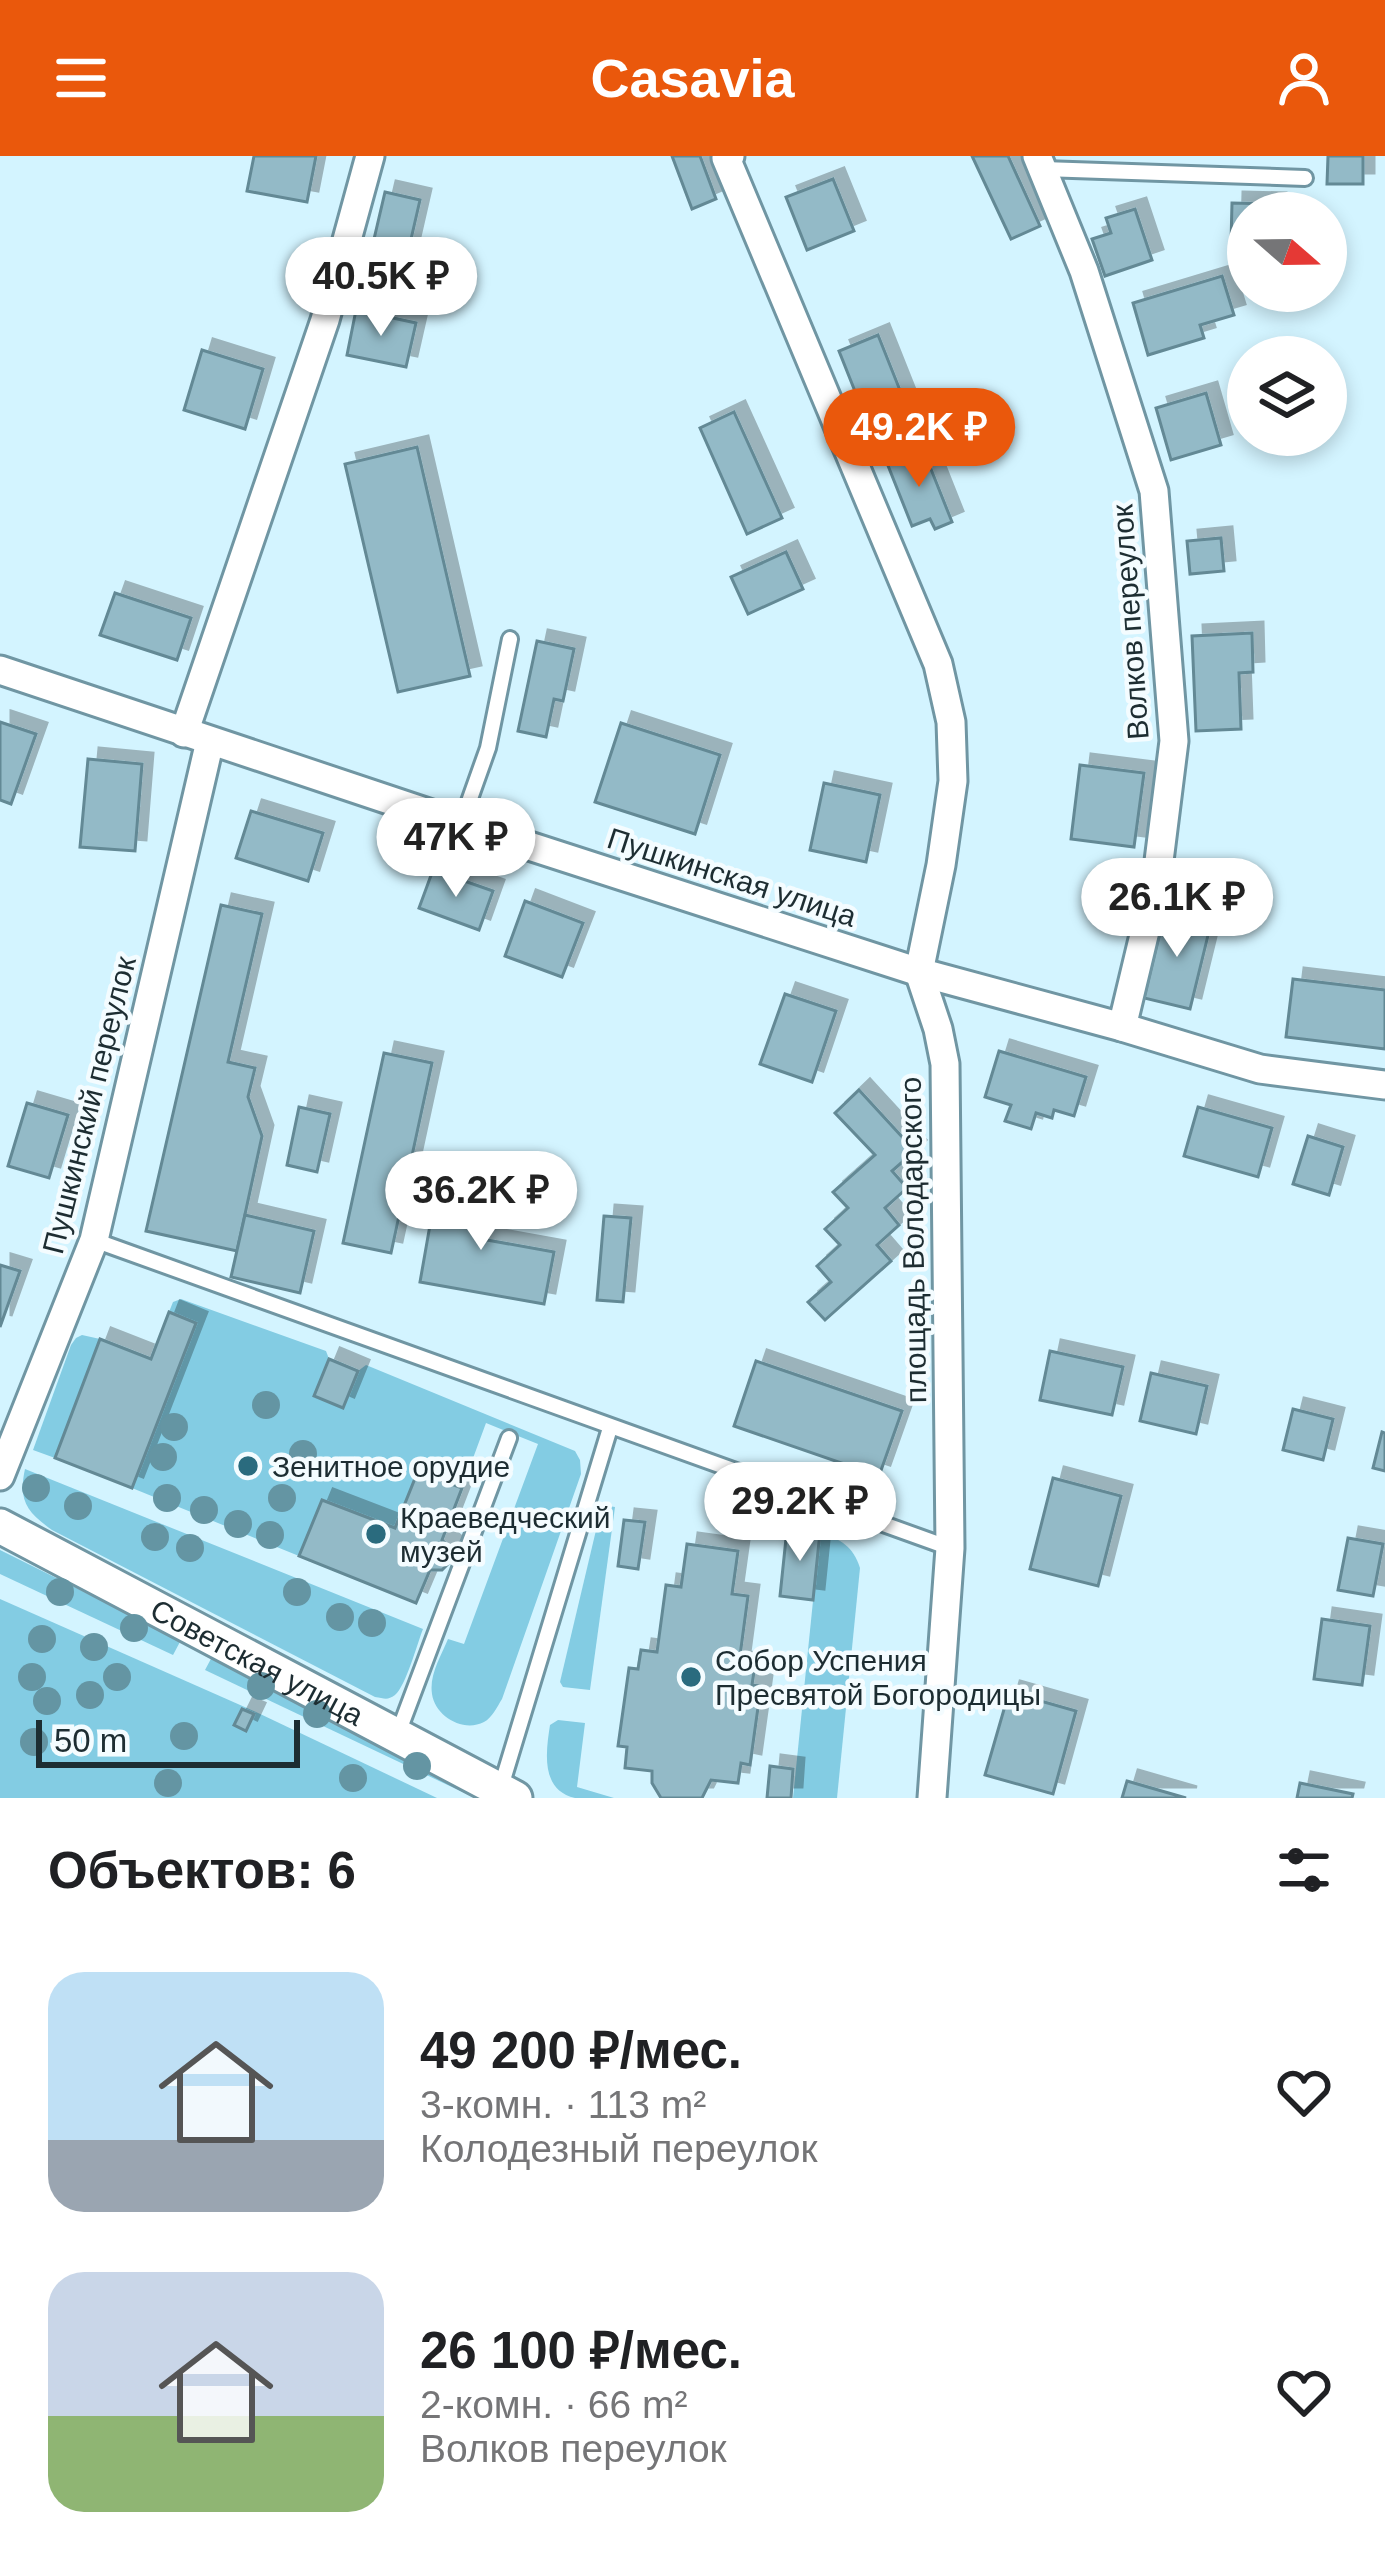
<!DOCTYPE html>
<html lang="ru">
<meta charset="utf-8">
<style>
body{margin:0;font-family:Helvetica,sans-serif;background:#f6f6f6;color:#202124;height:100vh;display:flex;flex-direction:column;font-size:45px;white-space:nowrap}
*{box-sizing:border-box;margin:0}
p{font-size:39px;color:#757577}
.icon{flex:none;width:66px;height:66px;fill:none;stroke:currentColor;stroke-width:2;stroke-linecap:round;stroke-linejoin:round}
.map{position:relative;height:1642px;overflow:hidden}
.sheet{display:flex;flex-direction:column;background:#fff;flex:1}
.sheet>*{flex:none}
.needle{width:78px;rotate:110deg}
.fabs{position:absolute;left:1227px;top:36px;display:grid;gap:24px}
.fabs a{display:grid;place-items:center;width:120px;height:120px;border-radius:50%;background:#fff;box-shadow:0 6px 18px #0003;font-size:60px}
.scale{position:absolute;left:36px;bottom:30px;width:264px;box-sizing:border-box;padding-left:12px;border:6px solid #1d2d32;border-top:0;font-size:33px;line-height:42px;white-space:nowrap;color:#1d2d32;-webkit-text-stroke:9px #f4fcff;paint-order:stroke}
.price{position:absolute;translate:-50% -102px;padding:0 27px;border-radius:42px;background:#fff;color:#222;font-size:39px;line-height:78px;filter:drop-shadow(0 3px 6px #0008)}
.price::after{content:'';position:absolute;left:50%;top:72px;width:36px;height:27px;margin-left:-18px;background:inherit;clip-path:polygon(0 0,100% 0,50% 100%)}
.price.current{background:#ea580c;color:#fff}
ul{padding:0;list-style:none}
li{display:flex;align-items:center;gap:36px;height:300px;padding:0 48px}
li span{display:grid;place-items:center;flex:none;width:336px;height:240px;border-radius:36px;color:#555}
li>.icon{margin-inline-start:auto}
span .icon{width:144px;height:144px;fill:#fffc;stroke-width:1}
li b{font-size:51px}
h2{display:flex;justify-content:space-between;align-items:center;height:144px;padding:0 48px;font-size:51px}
header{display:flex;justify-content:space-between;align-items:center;height:156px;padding:0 48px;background:#ea580c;color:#fff;font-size:54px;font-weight:700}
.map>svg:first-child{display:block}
</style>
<header><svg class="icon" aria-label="menu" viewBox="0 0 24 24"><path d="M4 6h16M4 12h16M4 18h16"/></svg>Casavia<svg class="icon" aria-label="person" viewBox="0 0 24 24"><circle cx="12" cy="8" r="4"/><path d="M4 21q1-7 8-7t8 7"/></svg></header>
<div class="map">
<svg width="1385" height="1642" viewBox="0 0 1385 1642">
<defs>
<filter id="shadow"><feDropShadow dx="11" dy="-11" stdDeviation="0" flood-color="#0004"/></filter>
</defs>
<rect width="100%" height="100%" fill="#d3f4ff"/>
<g fill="#83cce3">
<path d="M181 1143 326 1195 329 1203 314 1241 343 1252 358 1215 366 1209 575 1295 580 1304 581 1318 502 1543C497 1551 492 1562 484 1566 463 1577 435 1560 432 1538 429 1519 441 1500 448 1483L464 1488 538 1288 486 1267 462 1332 418 1315 395 1372 322 1344 299 1400 132 1332 196 1168 169 1156 173 1146Z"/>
<path d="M82 1179 100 1183 55 1302 33 1294 71 1189 76 1182Z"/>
<path d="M25 1313 423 1473C417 1488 406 1530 395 1539 387 1545 384 1542 375 1541L52 1374C27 1356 18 1345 25 1313Z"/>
<path d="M602 1349 615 1351 590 1534 563 1531 560 1526Z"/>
<path d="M820 1376C841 1384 853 1390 860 1412L837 1642H793Z"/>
<path d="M0 1394 181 1484 173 1499 0 1418Z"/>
<path d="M0 1443 256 1556 437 1642H0Z"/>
<path d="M213 1499 493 1642H475L205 1514Z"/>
<path d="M558 1564 585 1567 577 1631 614 1642C602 1642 587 1642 575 1642 540 1634 546 1595 550 1569Z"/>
</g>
<g fill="#93bac7" stroke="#638995" stroke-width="3" filter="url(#shadow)">
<path d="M254 0H316L307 46 247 35Z"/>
<path d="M672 0H700L716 43 692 53Z"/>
<path d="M972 0H1008L1040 70 1011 83Z"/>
<path d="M1328 0H1363V28H1327Z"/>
<path d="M833 23 854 75 807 94 786 41Z"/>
<path d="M385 36 420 44 406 105 371 96Z"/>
<path d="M1232 47 1275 48V57H1248V87H1231Z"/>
<path d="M1135 53 1152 104 1105 120 1092 83 1111 77 1106 62Z"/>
<path d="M1222 120 1234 159 1200 169 1204 182 1148 199 1133 147Z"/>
<path d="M356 154 416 167 406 211 347 199Z"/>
<path d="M878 179 909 257 870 273 839 195Z"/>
<path d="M202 194 263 213 245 273 184 254Z"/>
<path d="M1206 237 1221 289 1171 304 1156 252Z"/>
<path d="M734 256 782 362 747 378 700 272Z"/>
<path d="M417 291 470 520 398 536 345 308Z"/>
<path d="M923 293 952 366 935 373 930 363 912 370 887 307Z"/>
<path d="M1221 382 1224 415 1190 418 1187 385Z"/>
<path d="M786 396 803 433 748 458 731 421Z"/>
<path d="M115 437 191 462 177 504 100 479Z"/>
<path d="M1252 477 1253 516 1239 517 1241 573 1196 575 1192 480Z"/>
<path d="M537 485 574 493 563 545 554 543 546 581 518 575Z"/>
<path d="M0 566 36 578 11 648 0 644Z"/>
<path d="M621 567 720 599 695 678 595 646Z"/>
<path d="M88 603 142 608 135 695 80 691Z"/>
<path d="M1080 609 1144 617 1134 691 1071 683Z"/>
<path d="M824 627 880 639 866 706 810 694Z"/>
<path d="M251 655 323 677 308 725 236 702Z"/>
<path d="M433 714 493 735 479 774 419 752Z"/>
<path d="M525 745 583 767 562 821 505 800Z"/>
<path d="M221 749 262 758 228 906 255 912 248 941 262 980 237 1095 146 1075Z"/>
<path d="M1165 755 1211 767 1190 853 1144 842Z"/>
<path d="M1293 823 1385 834V893L1286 881Z"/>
<path d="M785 838 836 855 812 926 760 908Z"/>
<path d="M999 895 1086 921 1074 960 1054 954 1052 962 1036 957 1031 973 1005 965 1011 949 985 941Z"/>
<path d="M384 897 432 907 391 1097 343 1087Z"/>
<path d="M859 934 915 995 892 1015 907 1032 885 1052 899 1069 877 1089 891 1105 825 1164 808 1146 831 1126 817 1110 840 1089 825 1073 848 1052 833 1036 875 999 835 957Z"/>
<path d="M27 947 68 959 49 1022 8 1010Z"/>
<path d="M299 951 330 958 317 1016 287 1009Z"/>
<path d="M1198 951 1272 972 1258 1021 1184 1000Z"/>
<path d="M1308 980 1343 991 1329 1039 1293 1028Z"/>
<path d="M461 1015 487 1019 476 1082 554 1096 544 1148 420 1126 433 1052 454 1056Z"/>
<path d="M245 1059 314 1075 300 1137 231 1121Z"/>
<path d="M604 1060 631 1062 623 1146 597 1144Z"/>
<path d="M0 1109 20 1115 0 1171Z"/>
<path d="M169 1156 196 1167 132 1332 55 1302 100 1183 151 1203Z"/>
<path d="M1050 1195 1123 1211 1112 1259 1040 1244Z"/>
<path d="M329 1203 358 1215 343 1252 314 1240Z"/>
<path d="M756 1205 902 1255 879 1320 734 1270Z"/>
<path d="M1151 1217 1207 1230 1196 1278 1140 1265Z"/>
<path d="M1293 1253 1333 1263 1323 1304 1283 1294Z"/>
<path d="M1382 1276 1385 1277V1315L1373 1312Z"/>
<path d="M418 1315 462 1332 442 1384 451 1392V1405L442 1414H430L416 1447 299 1400 322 1344 395 1372Z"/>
<path d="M1053 1322 1121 1340 1098 1430 1030 1413Z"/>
<path d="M624 1364 645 1366 638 1413 618 1410Z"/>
<path d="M787 1373 820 1376 813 1444 780 1440Z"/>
<path d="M1348 1382 1383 1388 1373 1440 1338 1434Z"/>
<path d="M687 1388 738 1395 732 1438 748 1440 739 1507 755 1509 752 1529 761 1530 750 1609 741 1607 738 1627 711 1624 702 1642H661L652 1627V1615L625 1612 627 1591 618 1590 629 1512 638 1513 641 1494 657 1496 666 1429 681 1431Z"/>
<path d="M1322 1463 1370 1470 1362 1529 1314 1523Z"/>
<path d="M1009 1536 1076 1555 1053 1638 985 1619Z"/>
<path d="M242 1553 254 1558 246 1575 234 1569Z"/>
<path d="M770 1610 793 1613 791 1642H767Z"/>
<path d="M1127 1625 1186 1642H1122Z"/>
<path d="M1300 1627 1353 1638 1352 1642H1297Z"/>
</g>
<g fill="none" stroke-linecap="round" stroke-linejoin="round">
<g stroke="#7096a3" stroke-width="20">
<g id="service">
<path d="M1043 13 1305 22"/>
<path d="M461 668 488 592 510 483"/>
<path d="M94 1084 950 1392"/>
<path d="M397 1580 509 1282"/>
<path d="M500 1634 610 1272"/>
</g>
</g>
<g stroke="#7096a3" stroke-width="33">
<g id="minor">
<path d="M730 0 726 2 938 508 951 566 953 625 941 709 919 816 938 873 945 908 950 1392 932 1642"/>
<path d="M1037 0 1084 115 1154 335 1174 585 1156 729 1122 871"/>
<path d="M0 514 461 668 919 816 1122 871 1260 913 1385 929"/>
<path d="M184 577 325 164 370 0"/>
<path d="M0 1320 94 1084 210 585"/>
</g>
</g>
<g stroke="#7096a3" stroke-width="39">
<g id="tertiary">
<path id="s1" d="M0 1370 515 1642"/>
</g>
</g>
<use href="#service" stroke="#fff" stroke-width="14"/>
<use href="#minor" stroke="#fff" stroke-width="27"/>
<use href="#tertiary" stroke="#fff" stroke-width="33"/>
</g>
<g fill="#6495a3">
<circle cx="266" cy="1249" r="14"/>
<circle cx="174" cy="1271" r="14"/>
<circle cx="303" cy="1298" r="14"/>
<circle cx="163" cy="1301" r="14"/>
<circle cx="36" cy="1332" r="14"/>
<circle cx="167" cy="1342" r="14"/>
<circle cx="282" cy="1342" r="14"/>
<circle cx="78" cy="1350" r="14"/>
<circle cx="204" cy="1354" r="14"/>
<circle cx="238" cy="1368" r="14"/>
<circle cx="270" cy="1379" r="14"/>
<circle cx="155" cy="1381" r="14"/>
<circle cx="190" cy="1392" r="14"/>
<circle cx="60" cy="1436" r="14"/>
<circle cx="297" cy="1436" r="14"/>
<circle cx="340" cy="1461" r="14"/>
<circle cx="372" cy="1467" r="14"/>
<circle cx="134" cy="1472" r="14"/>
<circle cx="42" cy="1483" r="14"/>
<circle cx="94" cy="1491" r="14"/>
<circle cx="32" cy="1521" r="14"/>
<circle cx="117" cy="1521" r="14"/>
<circle cx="261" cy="1530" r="14"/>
<circle cx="90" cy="1539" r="14"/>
<circle cx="47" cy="1545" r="14"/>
<circle cx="317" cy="1558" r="14"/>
<circle cx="184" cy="1580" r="14"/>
<circle cx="65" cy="1583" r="14"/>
<circle cx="34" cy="1586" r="14"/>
<circle cx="417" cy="1610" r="14"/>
<circle cx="353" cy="1622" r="14"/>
<circle cx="168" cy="1627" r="14"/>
</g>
<g fill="#2a6b7e" stroke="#f4fcff" stroke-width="4.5">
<circle cx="248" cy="1310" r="12"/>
<circle cx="376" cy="1378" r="12"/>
<circle cx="691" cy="1521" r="12"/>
</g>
<g text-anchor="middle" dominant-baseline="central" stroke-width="9" stroke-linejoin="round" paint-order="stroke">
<g font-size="30" fill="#1d2d32" stroke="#f4fcff">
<text transform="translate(1130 466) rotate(-94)">Волков переулок</text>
<text transform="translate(732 721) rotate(18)">Пушкинская улица</text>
<text transform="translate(89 949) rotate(-76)">Пушкинский переулок</text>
<text transform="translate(913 1084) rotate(-91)">площадь Володарского</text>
<text stroke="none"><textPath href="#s1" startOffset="291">Советская улица</textPath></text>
</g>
<g font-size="30" fill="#1d2d32" stroke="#f4fcff" text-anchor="start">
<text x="272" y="1310">Зенитное орудие</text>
<text x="400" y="1361">Краеведческий<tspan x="400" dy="34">музей</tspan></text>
<text x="715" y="1504">Собор Успения<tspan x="715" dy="34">Пресвятой Богородицы</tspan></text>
</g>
</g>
</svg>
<div class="fabs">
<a><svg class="needle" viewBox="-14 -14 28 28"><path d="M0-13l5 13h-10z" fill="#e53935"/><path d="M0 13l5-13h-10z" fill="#757577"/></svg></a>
<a><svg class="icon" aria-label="layers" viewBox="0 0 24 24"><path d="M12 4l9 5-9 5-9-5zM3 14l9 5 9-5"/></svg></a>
</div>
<div class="scale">50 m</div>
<b class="price" style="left:381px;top:183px">40.5K ₽</b>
<b class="price current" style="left:919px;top:334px">49.2K ₽</b>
<b class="price" style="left:456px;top:744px">47K ₽</b>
<b class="price" style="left:1177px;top:804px">26.1K ₽</b>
<b class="price" style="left:481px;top:1097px">36.2K ₽</b>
<b class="price" style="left:800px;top:1408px">29.2K ₽</b>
</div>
<section class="sheet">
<h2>Объектов: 6<svg class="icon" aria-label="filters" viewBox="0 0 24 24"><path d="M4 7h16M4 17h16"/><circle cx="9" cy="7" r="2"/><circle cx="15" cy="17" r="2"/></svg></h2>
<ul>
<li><span style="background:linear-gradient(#bfe0f5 70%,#9aa5b1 0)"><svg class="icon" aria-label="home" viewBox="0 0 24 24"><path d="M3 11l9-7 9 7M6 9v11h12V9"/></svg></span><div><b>49 200 ₽/мес.</b><p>3-комн. · 113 m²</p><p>Колодезный переулок</p></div><svg class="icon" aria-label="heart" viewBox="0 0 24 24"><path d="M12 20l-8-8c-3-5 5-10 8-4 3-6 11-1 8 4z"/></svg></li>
<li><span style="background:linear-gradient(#c9d6e8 60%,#8fb573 0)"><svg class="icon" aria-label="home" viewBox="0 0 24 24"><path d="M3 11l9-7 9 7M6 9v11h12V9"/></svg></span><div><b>26 100 ₽/мес.</b><p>2-комн. · 66 m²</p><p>Волков переулок</p></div><svg class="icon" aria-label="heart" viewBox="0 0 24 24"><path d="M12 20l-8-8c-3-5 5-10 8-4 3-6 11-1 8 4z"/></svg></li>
</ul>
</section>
